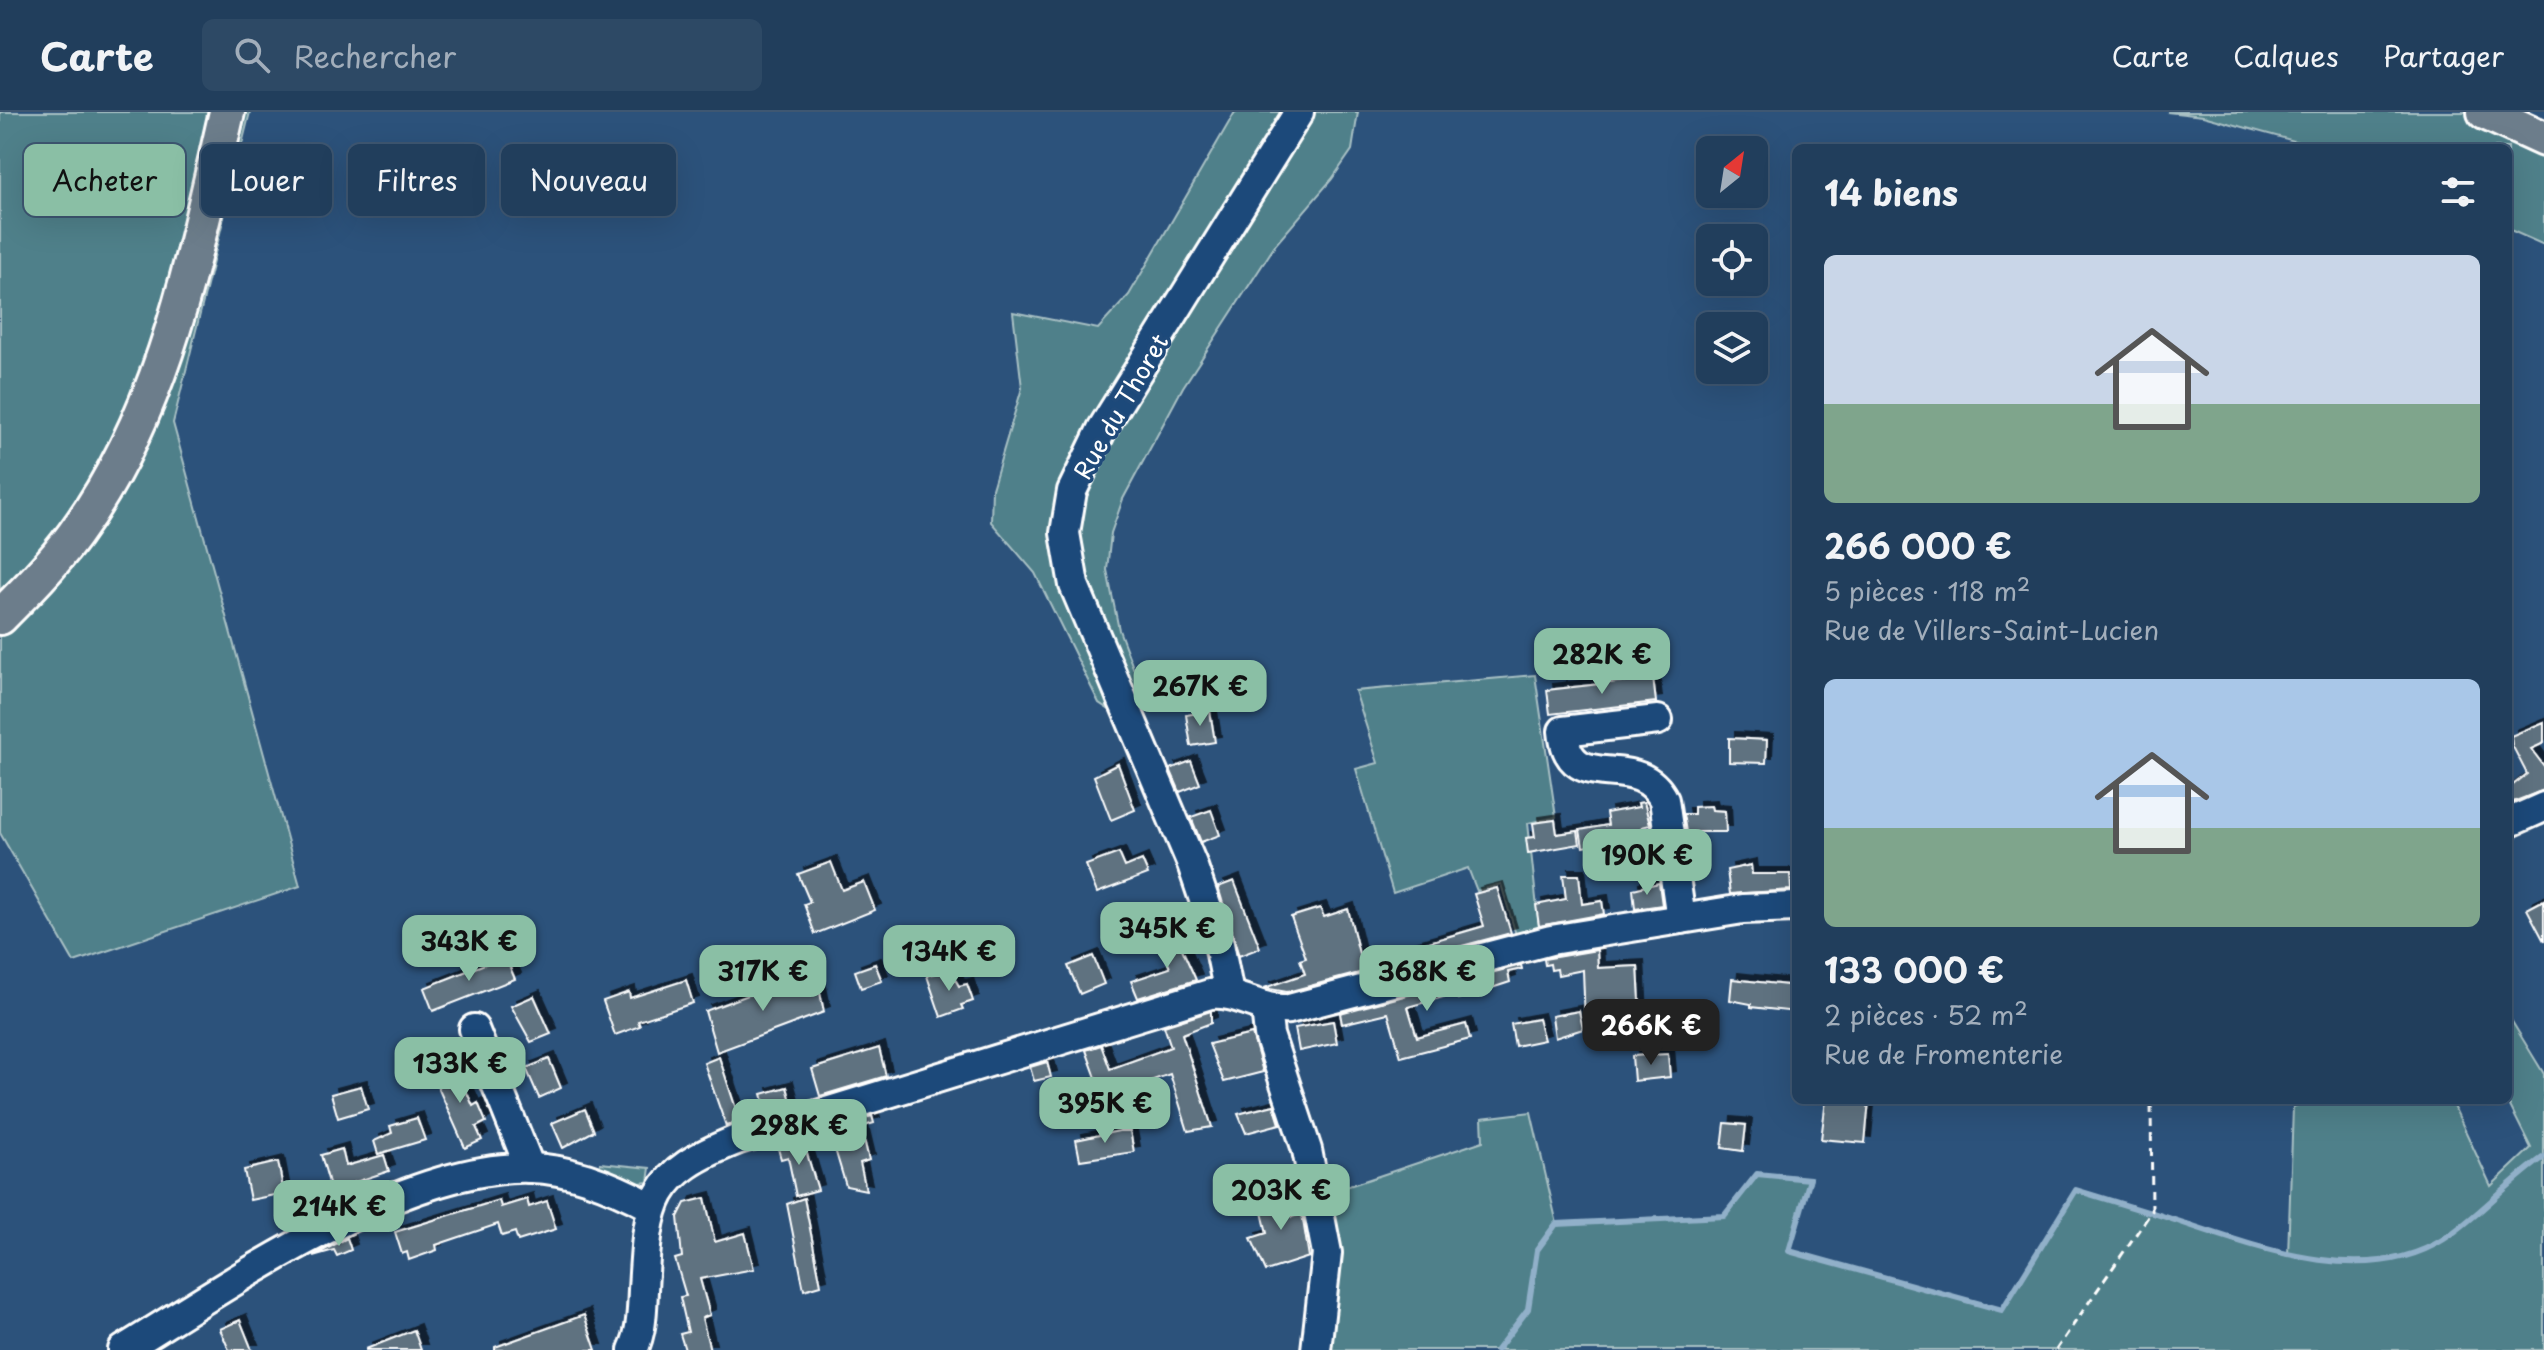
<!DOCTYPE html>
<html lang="fr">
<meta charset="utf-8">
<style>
body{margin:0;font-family:"Playpen Sans",sans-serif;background:#2d4965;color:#f1f3f6;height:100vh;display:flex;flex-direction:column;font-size:30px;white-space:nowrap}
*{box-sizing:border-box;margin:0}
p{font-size:26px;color:#a2aebb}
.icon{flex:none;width:44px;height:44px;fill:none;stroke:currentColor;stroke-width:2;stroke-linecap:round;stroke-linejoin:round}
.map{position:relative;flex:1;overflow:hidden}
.panel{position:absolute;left:1792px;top:32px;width:720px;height:960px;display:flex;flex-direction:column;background:#213e5c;border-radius:12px;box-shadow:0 8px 32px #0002,0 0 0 2px #3e5772}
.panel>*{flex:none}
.banner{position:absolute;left:24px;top:32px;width:760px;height:72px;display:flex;gap:16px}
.needle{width:52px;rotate:30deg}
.tools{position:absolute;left:1696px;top:24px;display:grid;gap:16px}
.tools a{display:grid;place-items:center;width:72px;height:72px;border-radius:12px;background:#213e5c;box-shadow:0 8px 32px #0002,0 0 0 2px #3e5772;font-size:40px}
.price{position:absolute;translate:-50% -68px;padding:0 18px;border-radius:16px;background:#8abfa5;color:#111;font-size:26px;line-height:52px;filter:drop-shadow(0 2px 4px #0008)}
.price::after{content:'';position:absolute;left:50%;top:48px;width:24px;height:18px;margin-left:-12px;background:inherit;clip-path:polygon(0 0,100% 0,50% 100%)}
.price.on{background:#222;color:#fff}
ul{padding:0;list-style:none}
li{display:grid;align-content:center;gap:16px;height:424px;padding:0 32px}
li span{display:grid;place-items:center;height:248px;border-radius:12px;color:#555}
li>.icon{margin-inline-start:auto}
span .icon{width:144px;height:144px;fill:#fffc;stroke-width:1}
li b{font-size:34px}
h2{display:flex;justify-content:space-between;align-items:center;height:96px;padding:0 32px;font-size:34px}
.tag{padding:0 28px;border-radius:12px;background:#213e5c;box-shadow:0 8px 32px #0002,0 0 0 2px #3e5772;font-size:28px;line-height:72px}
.tag.on{background:#8abfa5;color:#111}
header{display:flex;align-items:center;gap:48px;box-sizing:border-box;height:112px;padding:0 40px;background:#213e5c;border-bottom:2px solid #3e5772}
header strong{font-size:38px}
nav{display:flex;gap:44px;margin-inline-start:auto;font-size:28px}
.search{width:560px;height:72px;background:#2d4965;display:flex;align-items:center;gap:20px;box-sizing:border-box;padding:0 28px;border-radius:12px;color:#a2aebb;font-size:30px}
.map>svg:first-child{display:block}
</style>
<header>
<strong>Carte</strong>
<div class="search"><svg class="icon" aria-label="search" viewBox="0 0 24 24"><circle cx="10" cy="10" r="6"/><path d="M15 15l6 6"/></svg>Rechercher</div>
<nav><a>Carte</a><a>Calques</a><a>Partager</a></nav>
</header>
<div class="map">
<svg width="2544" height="1238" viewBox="0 0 2544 1238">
<defs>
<filter id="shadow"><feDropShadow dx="6" dy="-6" stdDeviation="0" flood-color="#0009"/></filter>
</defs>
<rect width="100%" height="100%" fill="#2c527b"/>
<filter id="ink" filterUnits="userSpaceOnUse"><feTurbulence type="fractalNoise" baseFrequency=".0125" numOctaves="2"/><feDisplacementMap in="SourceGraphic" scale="16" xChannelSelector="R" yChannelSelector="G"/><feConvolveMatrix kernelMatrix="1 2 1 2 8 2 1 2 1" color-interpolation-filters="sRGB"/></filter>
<g filter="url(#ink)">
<g fill="#50808a" stroke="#a8c0c4" stroke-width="2">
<path d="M0 0H250L173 311 300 774 74 850 0 721Z"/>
<path d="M1235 0H1290L1129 260 1056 441 1108 597 1099 591 1035 461 991 410 992 377 1022 276 1013 200 1098 217 1129 183Z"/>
<path d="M1307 0H1358L1352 38 1332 67 1276 132 1183 275 1123 387 1111 421 1107 458 1119 518 1149 598 1134 604 1076 447 1084 373Z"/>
<path d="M2167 0H2466L2544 33V133L2508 117V36H2320L2203 4Z"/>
<path d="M1535 563 1556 705 1528 711 1539 815 1516 823 1501 772 1477 779 1468 756 1393 781 1356 657 1378 651 1355 579Z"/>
<path d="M2508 903 2544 962V1238H1326L1328 1081 1483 1029 1482 1006 1531 1000 1557 1112 1724 1104 1757 1062 1810 1067 1790 1139 2002 1198 2076 1078 2288 1144 2293 995 2311 988H2451L2491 1074 2531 1036 2507 988Z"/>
<path d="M600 1051 650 1056 648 1070 632 1072 600 1062Z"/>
</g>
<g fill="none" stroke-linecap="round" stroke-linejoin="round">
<g stroke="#91b0c9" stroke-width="6">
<path d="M2153 1101C2239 1128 2360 1181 2444 1127 2478 1105 2509 1069 2544 1045"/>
<path d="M1497 1238 1528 1197 1537 1138 1556 1112 1724 1104 1757 1062 1810 1067 1789 1139 2002 1198 2076 1078 2148 1100"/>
</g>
</g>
<g fill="#5e7280" stroke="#fff" stroke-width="2" filter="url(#shadow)">
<path d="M1653 566 1656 590 1550 602 1547 578Z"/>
<path d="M1210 599 1215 630 1191 634 1186 603Z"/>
<path d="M2544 610V631L2531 637 2544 654V678L2508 692V677L2527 662 2512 633 2511 624Z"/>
<path d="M1729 626 1767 628 1766 651 1729 650Z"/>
<path d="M1191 649 1200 672 1180 680 1170 657Z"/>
<path d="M1118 652 1135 698 1111 708 1094 664Z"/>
<path d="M1644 690 1650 713 1642 715 1643 719 1625 722 1626 728 1583 735 1580 718 1608 713 1606 701 1639 695 1638 691Z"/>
<path d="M1711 694 1712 698 1725 699 1726 720H1686L1683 702H1694V695Z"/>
<path d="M1211 698 1220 723 1201 730 1191 705Z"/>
<path d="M1555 708 1557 722 1578 719 1580 732 1528 741 1526 726 1535 725 1533 711Z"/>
<path d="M1119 741 1125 755 1142 748 1148 762 1097 781 1086 753Z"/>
<path d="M831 750 842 778 864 770 875 798 815 822 804 792 810 790 798 762Z"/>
<path d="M1751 753 1752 762H1790L1791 778 1730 782 1727 758Z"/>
<path d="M1563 763H1579L1582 792 1602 789 1604 802 1539 814 1536 793 1566 787Z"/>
<path d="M1234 769 1260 836 1239 844 1218 775Z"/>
<path d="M1659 771 1662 793 1635 797 1633 777Z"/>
<path d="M1497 776 1511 821 1287 880 1264 876 1305 862 1300 848 1306 846 1291 805 1320 796 1324 805 1348 797 1361 850 1484 814 1474 782Z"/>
<path d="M2544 788V829L2527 797Z"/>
<path d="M1174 819 1196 868 1138 886 1131 869 1170 856 1158 827Z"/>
<path d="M1597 838 1598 856 1638 854 1641 907 1585 911 1583 858 1558 863 1557 857 1551 858 1550 852 1545 853 1544 847Z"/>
<path d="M505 844 515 867 433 899 424 876Z"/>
<path d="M1093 844 1104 872 1080 882 1068 854Z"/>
<path d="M875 852 882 869 861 876 855 859Z"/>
<path d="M1521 853 1522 857 1508 860 1510 870 1458 887 1457 881 1408 895 1417 925 1466 912 1470 927 1401 945 1388 901 1342 912 1340 901Z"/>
<path d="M949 857 959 874 967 872 973 889 961 893 963 897 941 905 927 864Z"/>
<path d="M792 867 797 878 818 871 824 900 717 940 705 899Z"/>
<path d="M1732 867 1796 874V900L1751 895V892L1730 888Z"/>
<path d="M686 868 693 891 638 909 640 914 615 923 603 889 629 880 630 886Z"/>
<path d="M534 884 551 922 531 930 511 894Z"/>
<path d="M1211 899V911L1182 922 1212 1015 1188 1019 1170 962 1119 980 1122 990 1107 996 1086 938 1101 933 1110 957 1171 935 1164 914Z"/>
<path d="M1579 899 1583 917 1555 926 1552 904Z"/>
<path d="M1538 907 1544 928 1515 934 1511 912Z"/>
<path d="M1333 909 1337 931 1299 939 1295 916Z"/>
<path d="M1252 922 1263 960 1224 970 1209 932Z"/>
<path d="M879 936 886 964 820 984 812 957Z"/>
<path d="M1668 942 1670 965 1634 969 1632 944Z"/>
<path d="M719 945 740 1009 726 1014 704 951Z"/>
<path d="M549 947 561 976 539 986 526 956Z"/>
<path d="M1047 950 1051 965 1034 969 1030 955Z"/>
<path d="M454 952 473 994 478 991 486 1010 476 1015 482 1028 465 1036 432 962Z"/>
<path d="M361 974 368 997 338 1006 331 982Z"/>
<path d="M787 975 792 993 767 1000 762 982Z"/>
<path d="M1826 988H1869L1865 1031 1821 1027Z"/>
<path d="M1274 993 1280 1012 1246 1021 1238 1002Z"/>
<path d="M585 997 594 1019 563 1036 552 1011Z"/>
<path d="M872 1004 874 1011 861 1015 869 1048 860 1051 866 1078 846 1074 831 1024 838 1022 836 1015Z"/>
<path d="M417 1006 425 1028 378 1042 374 1029 392 1021 390 1014Z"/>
<path d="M1725 1011 1746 1013 1743 1039 1722 1036Z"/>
<path d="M1119 1019H1130L1134 1040 1080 1048 1076 1028Z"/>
<path d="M793 1028 794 1034 804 1032 818 1078 796 1084 788 1045 781 1047 777 1033Z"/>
<path d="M342 1037 346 1054 384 1043 389 1059 331 1078 321 1043Z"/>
<path d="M278 1050 284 1081 250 1088 244 1058Z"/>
<path d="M1286 1072 1292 1105 1302 1102 1309 1145 1266 1159 1251 1126 1267 1121 1260 1092 1270 1091 1267 1076Z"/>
<path d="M705 1086 715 1130 745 1121 754 1157 700 1167 710 1203 702 1206 710 1238H685L680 1222 688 1220 680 1185 686 1184 675 1147 682 1145 678 1105 685 1091Z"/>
<path d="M804 1086 821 1173 804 1178 787 1092Z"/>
<path d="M527 1087 529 1095 547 1089 556 1117 518 1129 515 1120 502 1124 498 1112 436 1133 437 1138 409 1148 407 1140 402 1142 395 1120 499 1088 501 1095Z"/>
<path d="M347 1126 351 1138 337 1144 334 1138 313 1144Z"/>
<path d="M584 1203 596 1238H495V1235Z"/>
<path d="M240 1208 252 1238H229L220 1217Z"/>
<path d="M414 1218 421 1238H366V1237Z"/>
</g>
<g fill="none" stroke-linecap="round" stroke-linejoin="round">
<g stroke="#fff" stroke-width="34">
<g id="minor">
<path d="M1658 608 1563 619C1569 688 1637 634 1664 688L1681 807"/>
<path d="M2508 711 2544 695"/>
<path d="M1229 882 1219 832 1192 752 1074 473 1065 421 1072 379 1102 317 1299 0"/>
<path d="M1266 896 1269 923 1307 1038 1327 1141 1316 1238"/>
<path d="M474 917 530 1056"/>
<path d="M123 1238C229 1173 405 1051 531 1056 572 1057 617 1076 652 1095"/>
<path d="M633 1238C642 1219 642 1199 643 1178 648 1087 650 1062 739 1027L1210 882C1238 879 1260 899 1289 897L1551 828 1743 797 1796 795"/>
</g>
</g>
<g stroke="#fff" stroke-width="40">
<g id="major">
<path d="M2485 0 2544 27"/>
<path d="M0 505C26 479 52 453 74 423 165 299 193 147 227 0"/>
</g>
</g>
<path stroke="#fff" stroke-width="3" stroke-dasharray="8 6" stroke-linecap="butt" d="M2056 1238 2152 1099 2151 988"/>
<use href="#minor" stroke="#1f4a7a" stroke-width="28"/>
<use href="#major" stroke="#6c7d8b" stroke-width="34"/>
</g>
</g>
<g text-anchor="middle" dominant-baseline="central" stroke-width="7" stroke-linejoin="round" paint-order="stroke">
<g font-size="24" fill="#fff" stroke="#1f4a7a">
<text transform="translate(1120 294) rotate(-60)">Rue du Thoret</text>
</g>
</g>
</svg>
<div class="tools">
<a><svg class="needle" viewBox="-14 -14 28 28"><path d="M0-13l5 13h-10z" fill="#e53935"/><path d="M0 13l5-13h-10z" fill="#a2aebb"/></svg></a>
<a><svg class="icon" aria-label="locate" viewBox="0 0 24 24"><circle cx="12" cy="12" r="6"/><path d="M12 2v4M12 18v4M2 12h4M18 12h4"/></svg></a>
<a><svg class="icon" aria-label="layers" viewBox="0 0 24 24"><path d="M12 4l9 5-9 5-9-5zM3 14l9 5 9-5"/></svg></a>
</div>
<b class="price" style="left:1602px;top:584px">282K €</b>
<b class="price" style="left:1200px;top:616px">267K €</b>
<b class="price" style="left:1647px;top:785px">190K €</b>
<b class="price" style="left:1167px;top:858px">345K €</b>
<b class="price" style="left:469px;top:871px">343K €</b>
<b class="price" style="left:949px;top:881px">134K €</b>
<b class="price" style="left:763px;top:901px">317K €</b>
<b class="price" style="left:1427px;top:901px">368K €</b>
<b class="price on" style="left:1651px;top:955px">266K €</b>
<b class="price" style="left:460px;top:993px">133K €</b>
<b class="price" style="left:1105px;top:1033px">395K €</b>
<b class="price" style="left:799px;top:1055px">298K €</b>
<b class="price" style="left:1281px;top:1120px">203K €</b>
<b class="price" style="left:339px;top:1136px">214K €</b>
<div class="banner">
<a class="tag on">Acheter</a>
<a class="tag">Louer</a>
<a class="tag">Filtres</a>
<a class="tag">Nouveau</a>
</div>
<section class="panel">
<h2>14 biens<svg class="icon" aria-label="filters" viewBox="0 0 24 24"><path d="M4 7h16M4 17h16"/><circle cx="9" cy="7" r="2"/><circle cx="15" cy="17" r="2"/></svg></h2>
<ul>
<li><span style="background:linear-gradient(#c9d6e8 60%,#7fa58c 0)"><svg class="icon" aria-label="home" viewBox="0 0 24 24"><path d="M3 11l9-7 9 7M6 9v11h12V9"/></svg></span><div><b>266 000 €</b><p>5 pièces · 118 m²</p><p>Rue de Villers-Saint-Lucien</p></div></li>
<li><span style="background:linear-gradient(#a9c7e8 60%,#7fa58c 0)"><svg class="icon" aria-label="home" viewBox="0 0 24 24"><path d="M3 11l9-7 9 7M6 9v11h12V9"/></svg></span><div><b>133 000 €</b><p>2 pièces · 52 m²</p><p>Rue de Fromenterie</p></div></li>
</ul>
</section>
</div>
